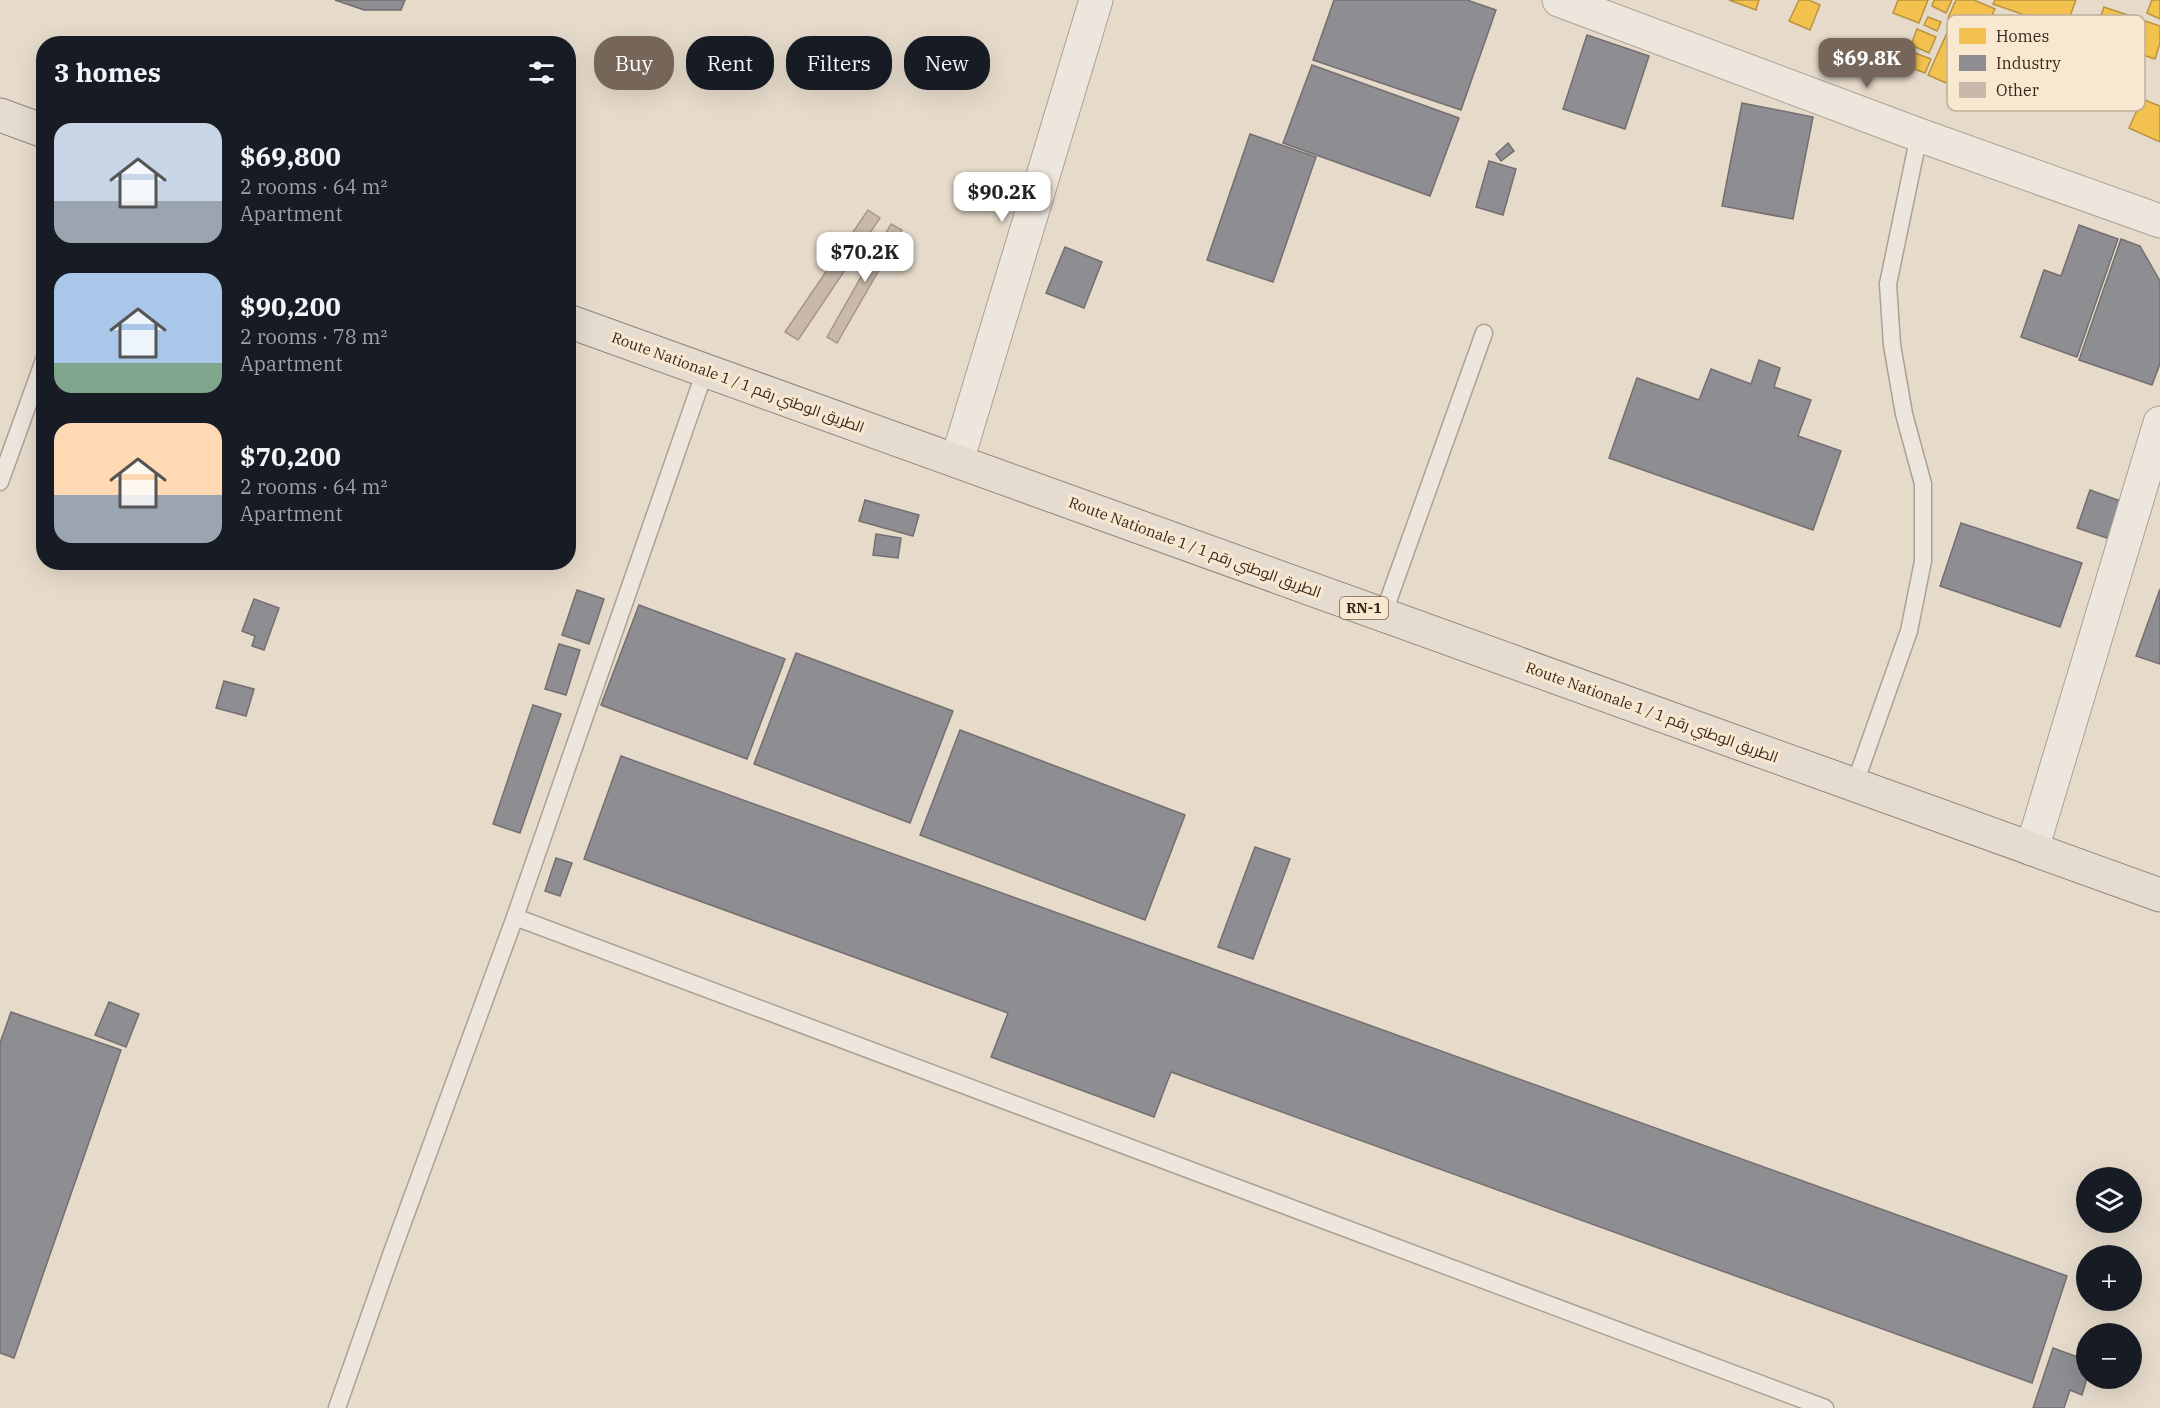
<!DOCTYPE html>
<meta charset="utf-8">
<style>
body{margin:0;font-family:"IBM Plex Serif",Cairo,serif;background:#242831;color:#f1f3f6;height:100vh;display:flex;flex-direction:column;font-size:22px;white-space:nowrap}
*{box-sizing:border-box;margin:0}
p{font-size:20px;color:#9ea1a6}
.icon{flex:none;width:33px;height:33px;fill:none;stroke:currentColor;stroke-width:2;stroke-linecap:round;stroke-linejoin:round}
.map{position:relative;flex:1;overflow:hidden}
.panel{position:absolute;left:36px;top:36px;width:540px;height:534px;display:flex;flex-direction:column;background:#171b24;border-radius:24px;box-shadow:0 6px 24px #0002}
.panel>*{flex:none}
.banner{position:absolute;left:594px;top:36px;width:570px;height:54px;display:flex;gap:12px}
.controls{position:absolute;left:2076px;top:1167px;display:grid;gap:12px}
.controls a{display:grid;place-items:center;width:66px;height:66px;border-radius:50%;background:#171b24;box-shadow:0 6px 24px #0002;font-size:30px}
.price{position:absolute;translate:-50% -51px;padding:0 14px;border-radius:12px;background:#fff;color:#222;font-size:20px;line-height:39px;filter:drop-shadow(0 2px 3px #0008)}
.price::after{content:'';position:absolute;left:50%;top:36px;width:18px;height:14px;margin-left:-9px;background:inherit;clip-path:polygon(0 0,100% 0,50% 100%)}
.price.on{background:#766659;color:#fff}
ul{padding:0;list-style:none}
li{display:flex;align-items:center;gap:18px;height:150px;padding:0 18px}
li span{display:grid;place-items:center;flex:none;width:168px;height:120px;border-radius:18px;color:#555}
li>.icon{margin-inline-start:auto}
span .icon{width:72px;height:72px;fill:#fffc;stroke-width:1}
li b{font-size:26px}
h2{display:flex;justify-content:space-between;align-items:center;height:72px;padding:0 18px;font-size:26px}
.chip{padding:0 21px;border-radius:24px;background:#171b24;box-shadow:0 6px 24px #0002;font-size:21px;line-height:54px}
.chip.on{background:#766659;color:#fff}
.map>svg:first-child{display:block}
</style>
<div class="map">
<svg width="2160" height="1408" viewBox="0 0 2160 1408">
<rect width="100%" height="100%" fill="#e6dbcb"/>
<g fill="#f2c14e" stroke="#bb933f" stroke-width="1.5">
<path d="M1729 0H1759L1756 10Z"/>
<path d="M1799 0H1809L1820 5 1810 30 1789 21Z"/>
<path d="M1898 0H1928L1919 23 1893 13Z"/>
<path d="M1934 0H1952L1946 13 1932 6Z"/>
<path d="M1956 0H1974L1995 9 1983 34 1948 18Z"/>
<path d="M1995 0H2076L2065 29 1993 4Z"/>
<path d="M2152 0H2160V19L2147 13Z"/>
<path d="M2104 7 2160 26V43L2155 59 2093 38Z"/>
<path d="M1928 17 1941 22 1937 31 1924 25Z"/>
<path d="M1951 24 1984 38 1962 90 1928 75Z"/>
<path d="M1917 29 1936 37 1929 53 1911 45Z"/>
<path d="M1915 53 1931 59 1925 73 1909 67Z"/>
<path d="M2142 99 2160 106V142L2129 128Z"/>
</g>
<g fill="#8d8d92" stroke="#746e6f" stroke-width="1.5">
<path d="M335 0H405L401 10H364Z"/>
<path d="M1334 0H1467L1496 10 1461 110 1313 60Z"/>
<path d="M1587 35 1649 56 1625 129 1563 109Z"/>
<path d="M1312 65 1459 118 1430 196 1283 143Z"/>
<path d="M1742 103 1813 117 1793 219 1722 206Z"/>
<path d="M1250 134 1316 157 1273 282 1207 260Z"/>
<path d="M1508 143 1514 151 1501 161 1496 154Z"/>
<path d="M1489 161 1516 169 1503 215 1476 207Z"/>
<path d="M2079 225 2118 239 2077 357 2021 337 2044 270 2061 276Z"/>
<path d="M2121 239 2140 246 2160 281V364L2152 385 2079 360Z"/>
<path d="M1065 247 1102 262 1084 308 1046 293Z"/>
<path d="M1759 360 1780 368 1774 387 1811 400 1798 436 1841 451 1813 530 1609 458 1637 378 1699 400 1711 369 1751 384Z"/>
<path d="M2090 490 2126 503 2113 540 2077 528Z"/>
<path d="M865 500 919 515 913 536 859 521Z"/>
<path d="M1961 523 2082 563 2060 627 1940 586Z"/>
<path d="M876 534 901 538 898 558 873 555Z"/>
<path d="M2160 589V664L2136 656Z"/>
<path d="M577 590 604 599 589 644 562 635Z"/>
<path d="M254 599 279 608 264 650 252 646 255 636 242 631Z"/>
<path d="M639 605 785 659 747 759 601 705Z"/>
<path d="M559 644 580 650 566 695 545 689Z"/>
<path d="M796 653 953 711 910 823 754 764Z"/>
<path d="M224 681 254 689 246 716 216 708Z"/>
<path d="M533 705 561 714 520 833 493 824Z"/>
<path d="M960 730 1185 815 1145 920 920 835Z"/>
<path d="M621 756 2067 1276 2032 1383 1171 1072 1154 1117 991 1057 1008 1013 584 859Z"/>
<path d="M1255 847 1290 859 1253 959 1218 947Z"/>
<path d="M556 858 572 863 560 896 545 891Z"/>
<path d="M109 1002 139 1014 126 1047 95 1035Z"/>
<path d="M11 1012 121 1050 14 1358 0 1353V1043Z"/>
<path d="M2053 1348 2086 1360 2087 1378 2082 1395 2070 1390 2064 1408H2033Z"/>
</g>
<g fill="#cab8ac" stroke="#a6968a" stroke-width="1.5">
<path d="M868 210 880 218 798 340 785 332Z"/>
<path d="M891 224 902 230 837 343 827 337Z"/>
</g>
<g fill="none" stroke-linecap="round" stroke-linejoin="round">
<g stroke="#aba094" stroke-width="19">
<g id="lane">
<path d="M0 482 44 360"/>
<path d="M1383 615 1484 333"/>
<path d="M1854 786 1909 631 1923 561V484L1904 414 1892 345 1888 284 1919 135"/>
<path d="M515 917 705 371"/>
<path d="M337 1408 392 1252 515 917 1825 1408"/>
</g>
</g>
<g stroke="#aba094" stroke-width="35">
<g id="street">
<path d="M1559 0 1919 135 2160 221"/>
<path d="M957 461 1096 0"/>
<path d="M2032 849 2160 423"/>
</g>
</g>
<g stroke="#90867b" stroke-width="35">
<g id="primary">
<path d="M0 115 44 131"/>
<path d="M568 321 2160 895"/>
</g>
</g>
<use href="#lane" stroke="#ede6dd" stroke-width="16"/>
<use href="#street" stroke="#ede6dd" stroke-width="33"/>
<use href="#primary" stroke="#e5dbce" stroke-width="33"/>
</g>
<g text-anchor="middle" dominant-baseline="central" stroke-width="6" stroke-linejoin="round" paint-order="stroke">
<rect fill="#f8e8d0" stroke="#736152" stroke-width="1.5" x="1340" y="597" width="48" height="22" rx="4.5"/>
<g font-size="14" font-weight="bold" fill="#3a271c">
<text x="1364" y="608">RN-1</text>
</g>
<g font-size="15" fill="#3a271c" stroke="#f8e8d0">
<text transform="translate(738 382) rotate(20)">Route Nationale 1 / الطريق الوطني رقم 1</text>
<text transform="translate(1195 547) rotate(20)">Route Nationale 1 / الطريق الوطني رقم 1</text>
<text transform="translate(1652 712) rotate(20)">Route Nationale 1 / الطريق الوطني رقم 1</text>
</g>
</g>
<rect x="1947" y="15" width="198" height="96" rx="9" fill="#f8e8d0" stroke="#bfae9a" stroke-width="1.5"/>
<rect x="1959" y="28" width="27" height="16" fill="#f2c14e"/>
<rect x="1959" y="55" width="27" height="16" fill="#8d8d92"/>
<rect x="1959" y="82" width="27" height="16" fill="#cab8ac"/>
<g font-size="16" fill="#3a271c">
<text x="1996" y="42">Homes</text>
<text x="1996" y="69">Industry</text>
<text x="1996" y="96">Other</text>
</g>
</svg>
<div class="controls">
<a><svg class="icon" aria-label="layers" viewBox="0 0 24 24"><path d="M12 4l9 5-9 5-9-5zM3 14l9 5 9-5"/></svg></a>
<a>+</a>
<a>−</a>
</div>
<b class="price on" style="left:1867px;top:89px">$69.8K</b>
<b class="price" style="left:1002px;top:223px">$90.2K</b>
<b class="price" style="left:865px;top:283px">$70.2K</b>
<div class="banner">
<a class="chip on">Buy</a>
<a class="chip">Rent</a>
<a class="chip">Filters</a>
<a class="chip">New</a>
</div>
<section class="panel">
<h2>3 homes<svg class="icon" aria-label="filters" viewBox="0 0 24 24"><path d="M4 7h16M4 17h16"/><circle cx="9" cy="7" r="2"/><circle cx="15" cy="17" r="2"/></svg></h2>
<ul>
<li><span style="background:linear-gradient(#c9d6e8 65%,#9aa5b1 0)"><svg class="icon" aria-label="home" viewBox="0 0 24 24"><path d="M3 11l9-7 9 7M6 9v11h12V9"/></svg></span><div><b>$69,800</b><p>2 rooms · 64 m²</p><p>Apartment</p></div></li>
<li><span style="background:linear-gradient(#a9c7e8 75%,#7fa58c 0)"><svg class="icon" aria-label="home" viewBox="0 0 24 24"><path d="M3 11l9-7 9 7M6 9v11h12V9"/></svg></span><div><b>$90,200</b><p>2 rooms · 78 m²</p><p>Apartment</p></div></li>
<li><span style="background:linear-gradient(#ffd9b3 60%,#9aa5b1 0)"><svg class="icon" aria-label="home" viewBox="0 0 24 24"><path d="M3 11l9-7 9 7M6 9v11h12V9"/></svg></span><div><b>$70,200</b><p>2 rooms · 64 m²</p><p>Apartment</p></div></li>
</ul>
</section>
</div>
